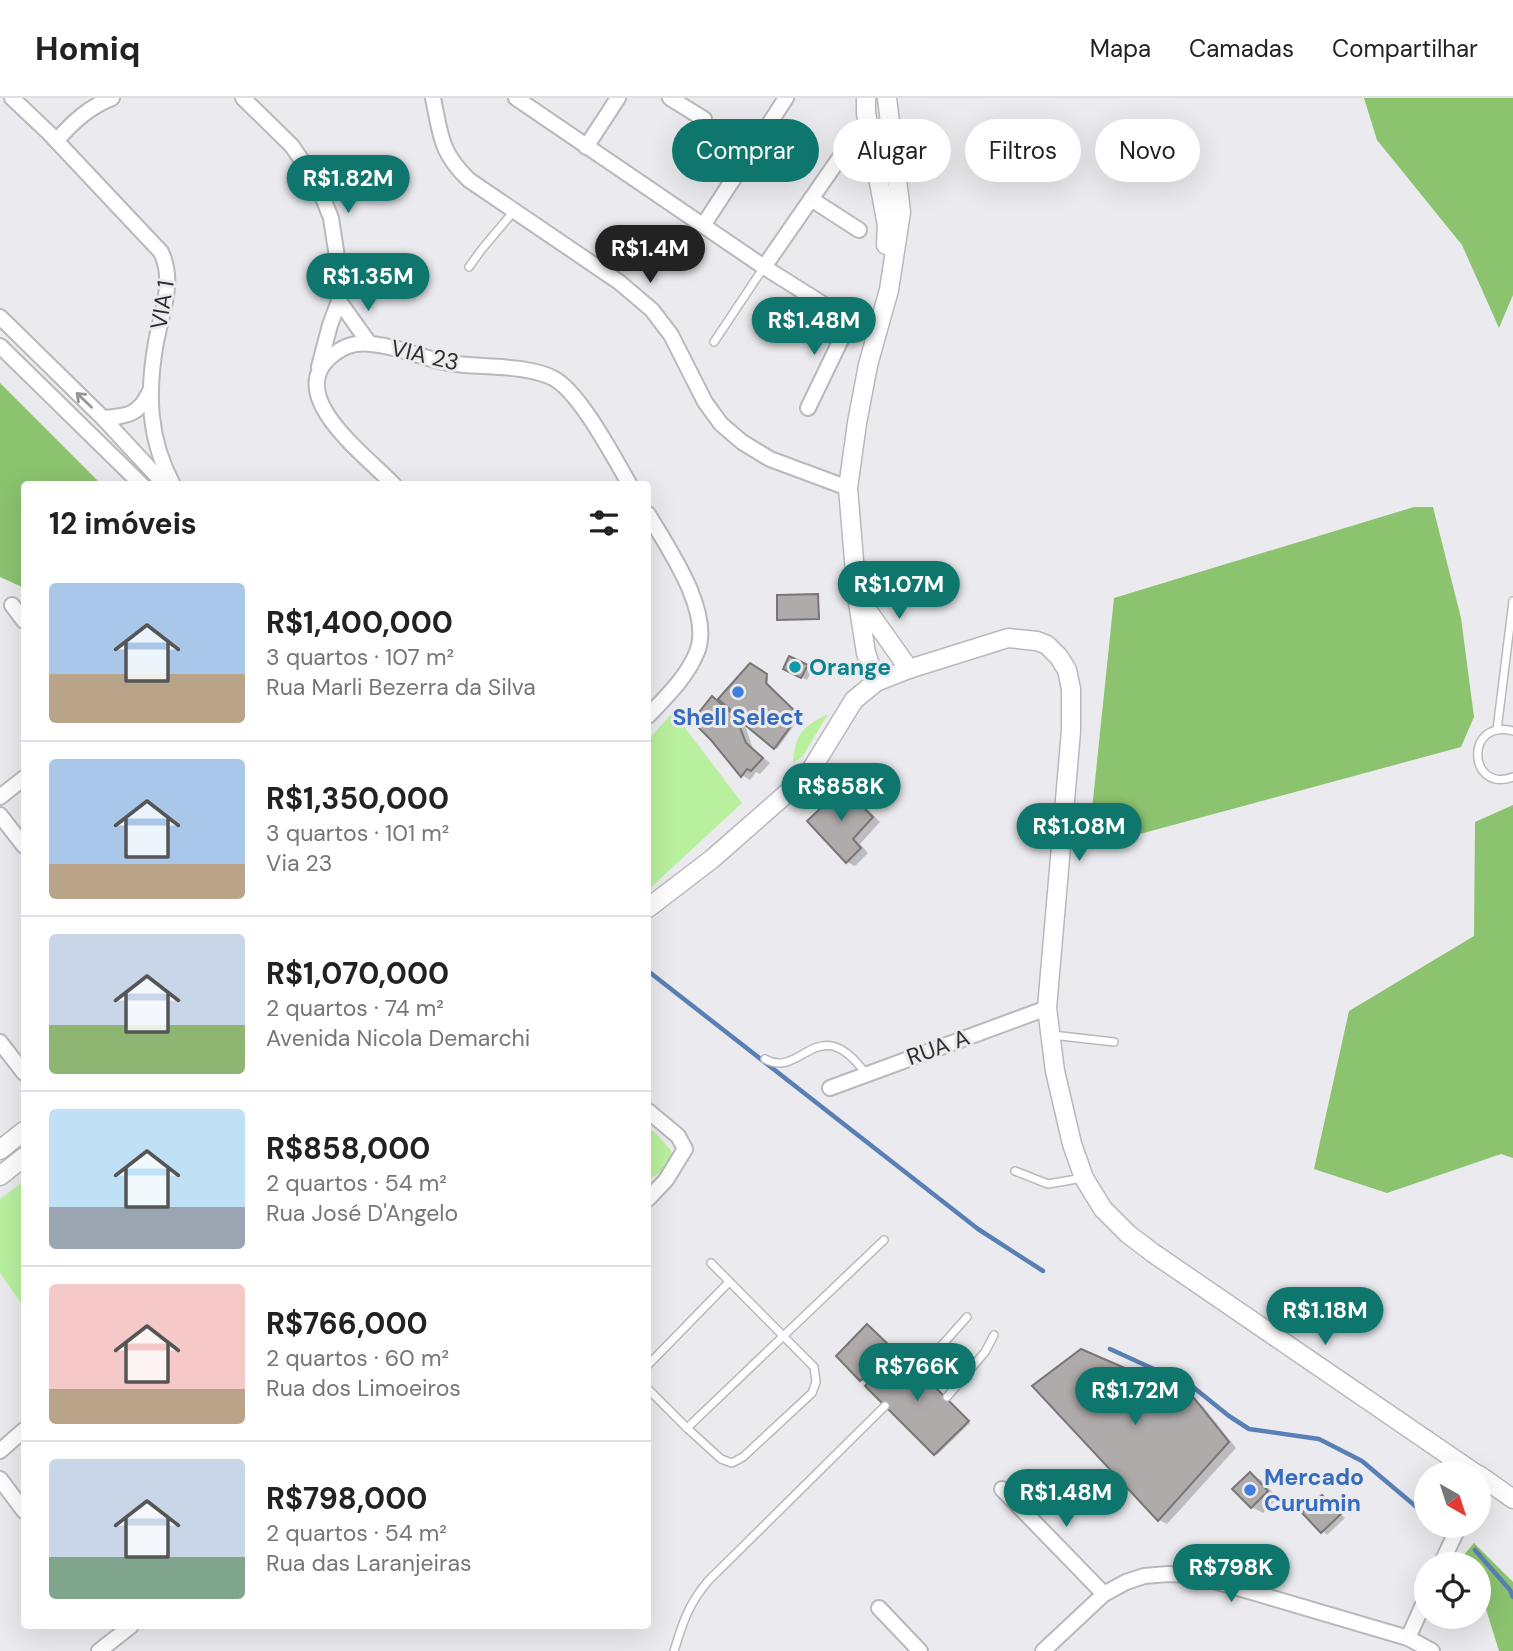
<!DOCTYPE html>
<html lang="pt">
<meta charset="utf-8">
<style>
body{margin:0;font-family:"DM Sans",sans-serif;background:#f2f2f2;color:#222;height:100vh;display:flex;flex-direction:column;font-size:26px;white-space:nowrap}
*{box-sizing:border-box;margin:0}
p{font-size:23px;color:#767676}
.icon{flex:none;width:38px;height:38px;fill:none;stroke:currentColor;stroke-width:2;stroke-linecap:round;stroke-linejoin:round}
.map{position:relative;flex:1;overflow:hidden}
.sheet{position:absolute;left:21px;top:383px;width:630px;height:1148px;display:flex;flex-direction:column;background:#fff;border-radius:7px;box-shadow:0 7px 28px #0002}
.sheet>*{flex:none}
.hud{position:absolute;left:672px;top:21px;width:665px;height:63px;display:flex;gap:14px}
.needle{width:46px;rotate:141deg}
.tools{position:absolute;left:1414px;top:1363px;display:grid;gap:14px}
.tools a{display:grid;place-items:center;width:77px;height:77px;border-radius:50%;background:#fff;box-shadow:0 7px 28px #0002;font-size:35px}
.price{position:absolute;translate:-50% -60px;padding:0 16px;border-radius:24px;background:#0f766e;color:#fff;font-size:23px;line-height:46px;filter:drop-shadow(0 2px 4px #0008)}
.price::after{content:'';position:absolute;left:50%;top:42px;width:21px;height:16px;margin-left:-10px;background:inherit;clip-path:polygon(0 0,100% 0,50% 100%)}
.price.active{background:#222;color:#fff}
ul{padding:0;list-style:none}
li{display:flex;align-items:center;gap:21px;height:175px;padding:0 28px}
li+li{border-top:2px solid #e0e0e0}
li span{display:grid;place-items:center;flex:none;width:196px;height:140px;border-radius:7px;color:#555}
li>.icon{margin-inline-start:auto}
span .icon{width:84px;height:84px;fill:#fffc;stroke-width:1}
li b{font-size:30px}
h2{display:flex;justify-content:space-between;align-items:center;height:84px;padding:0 28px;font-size:30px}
.pill{padding:0 24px;border-radius:32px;background:#fff;box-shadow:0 7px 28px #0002;font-size:24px;line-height:63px}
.pill.active{background:#0f766e;color:#fff}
header{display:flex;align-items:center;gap:42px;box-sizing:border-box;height:98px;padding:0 35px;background:#fff;border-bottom:2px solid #e0e0e0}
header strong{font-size:33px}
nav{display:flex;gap:38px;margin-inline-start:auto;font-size:24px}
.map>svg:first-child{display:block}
</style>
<header>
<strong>Homiq</strong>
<nav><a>Mapa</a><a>Camadas</a><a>Compartilhar</a></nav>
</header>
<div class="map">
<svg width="1513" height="1553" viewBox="0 0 1513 1553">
<rect width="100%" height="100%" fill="#ebebef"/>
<g fill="#b9f09e">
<path d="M673 614 742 705 648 792V642Z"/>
<path d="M828 616 803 658 793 665C795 636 802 629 828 616Z"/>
<path d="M648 1029 657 1036 672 1054 664 1072 648 1082Z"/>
<path d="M24 1083V1209L0 1175V1101Z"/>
</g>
<g fill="#8bc36f">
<path d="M1364 0H1513V197L1499 230 1462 147 1377 42Z"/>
<path d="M0 285 102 387H24V490L0 479Z"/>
<path d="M1414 409H1433L1461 520 1474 619 1461 649 1088 750 1114 500Z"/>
<path d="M1513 707V1060L1501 1056 1387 1095 1314 1071 1349 913 1474 838 1475 724Z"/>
<path d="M1474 1445 1513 1484V1553H1499L1485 1508 1479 1501V1466H1456Z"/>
</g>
<g fill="#0003">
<path d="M818 497 820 521H779Z"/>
<path d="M751 567 768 578V587L800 619 777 651 746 626 751 621 739 610 735 613 727 608Z"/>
<path d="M807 569 812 572 807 582 790 574Z"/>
<path d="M712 601 726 608 744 625 753 651 770 665 760 676 756 674 750 682 742 677 713 641Z"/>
<path d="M843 691 851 695 880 724 860 746 868 755 855 768 847 764Z"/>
<path d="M867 1229 900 1256 970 1325 937 1357 868 1286 861 1282Z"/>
<path d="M1193 1302 1202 1307 1236 1350 1167 1426 1159 1422Z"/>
<path d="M1250 1376 1261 1382 1278 1400 1263 1415 1252 1409Z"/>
<path d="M1322 1399 1345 1420 1327 1437 1304 1415Z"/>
</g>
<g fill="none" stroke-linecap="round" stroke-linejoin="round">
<g stroke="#5980b6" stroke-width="4.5">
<path d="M648 873 978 1131 1043 1173"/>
<path d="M1110 1251 1193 1289 1229 1318 1249 1331 1319 1341 1362 1363 1426 1417"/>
<path d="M1475 1452 1510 1492 1513 1499"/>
</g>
</g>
<g fill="#afabaa" stroke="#797675" stroke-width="2">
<path d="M818 496 819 521 777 522V497Z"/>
<path d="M789 558 808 567 801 580 783 571Z"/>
<path d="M750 565 767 576 766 585 799 617 774 651 744 626 748 621 736 610 732 613 718 601Z"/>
<path d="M712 598 736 619 746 645 763 660 751 673 747 671 741 679 711 642 692 623Z"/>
<path d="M843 689 873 719 853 741 861 750 846 765 807 723Z"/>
<path d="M867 1226 893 1251 860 1283 836 1258Z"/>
<path d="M1081 1251 1194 1300 1229 1344 1158 1423 1032 1288Z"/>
<path d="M898 1252 969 1323 934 1357 865 1288Z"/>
<path d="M1250 1374 1268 1393 1251 1410 1232 1391Z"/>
<path d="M1322 1397 1341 1416 1321 1435 1302 1415Z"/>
</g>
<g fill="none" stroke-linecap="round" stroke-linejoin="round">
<g stroke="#b8b9bc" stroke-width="10">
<g id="service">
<path d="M469 169 482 151 514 113"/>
<path d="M714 244 764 169"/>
<path d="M1497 632 1513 503"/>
<path d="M1513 633C1464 620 1468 696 1513 679"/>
<path d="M1052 937 1114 944"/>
<path d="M765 961C802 982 818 910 866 976"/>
<path d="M1015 1073 1048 1086 1083 1080"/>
<path d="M711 1165 814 1269 816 1284 812 1295 743 1359 732 1365 721 1361 687 1330 884 1142"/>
<path d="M942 1247 971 1270"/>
<path d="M648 1267 729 1184"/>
<path d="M919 1273 967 1219"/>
<path d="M648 1291 687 1330"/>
<path d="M947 1299 985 1254 994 1237"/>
<path d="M674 1553C683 1524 688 1507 708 1483L885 1308"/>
</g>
</g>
<g stroke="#b8b9bc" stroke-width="18">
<g id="minor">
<path d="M12 0 49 35 161 154C175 183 162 213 156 244 147 295 148 340 173 387"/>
<path d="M243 0 292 48 317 85 331 120 337 159 339 203 330 227 319 269"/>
<path d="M433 0C441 38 440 54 469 82L619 184 652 212 671 237 705 304 721 326 742 344 770 361 848 390"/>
<path d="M516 0 764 169 850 223 808 310"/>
<path d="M670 0 704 21"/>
<path d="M57 42C73 24 89 9 112 0"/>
<path d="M586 49 618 0"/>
<path d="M811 101 859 132"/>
<path d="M704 126 786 0"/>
<path d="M764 169 843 55"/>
<path d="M339 203 369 245"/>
<path d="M0 219 103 320 165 387"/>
<path d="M0 248 142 387"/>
<path d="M103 320C128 318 139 317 150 293"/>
<path d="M394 387C368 359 287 301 328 261 341 249 353 244 371 246 397 248 422 260 448 265 480 270 525 266 553 280 580 294 614 360 630 387"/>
<path d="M648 416C668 450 713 514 697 554 687 579 666 599 648 618"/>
<path d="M12 507 24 523"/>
<path d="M0 699 24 680"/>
<path d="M0 717 24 748"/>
<path d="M0 944 24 975"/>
<path d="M830 990 1047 910"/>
<path d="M648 1013 678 1038 685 1051 666 1082 648 1101"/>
<path d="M0 1353 24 1332"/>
<path d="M0 1381 24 1413"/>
<path d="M1002 1391 1104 1496"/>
<path d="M1441 1466 1459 1428"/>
<path d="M879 1510 920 1553"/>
<path d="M1408 1540 1426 1500"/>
<path d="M99 1553 131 1528"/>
<path d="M1043 1553 1104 1496 1126 1484 1144 1478 1168 1476 1191 1477 1228 1487 1408 1540 1432 1553"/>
</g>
</g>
<g stroke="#b8b9bc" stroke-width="21">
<g id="tertiary">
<path d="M866 0V15L887 127 886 147"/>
<path d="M860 502 909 571"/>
<path d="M876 584 866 555 857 498 848 390 857 325 868 267 889 192 901 114 887 0"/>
<path d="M648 810 712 761 802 682 811 672 854 602 876 584 909 571 1008 540 1037 543 1047 547 1059 559 1067 572 1071 591V633L1047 910 1055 973 1072 1046 1084 1080 1103 1111 1128 1136 1153 1155 1476 1376"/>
<path d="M0 1052 24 1033"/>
<path d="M0 1078 24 1059"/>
<path d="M1479 1377 1513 1401"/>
</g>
</g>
<use href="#service" stroke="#fff" stroke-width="7"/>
<use href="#minor" stroke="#fff" stroke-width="14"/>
<use href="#tertiary" stroke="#fff" stroke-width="18"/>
</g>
<defs><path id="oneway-shaft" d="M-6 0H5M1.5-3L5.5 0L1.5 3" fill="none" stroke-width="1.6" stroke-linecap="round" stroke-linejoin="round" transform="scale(1.75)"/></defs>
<use stroke="#979798" href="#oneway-shaft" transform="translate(84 302) rotate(-136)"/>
<circle fill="#0f9aa8" stroke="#ebebef" stroke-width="2.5" cx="795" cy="569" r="7"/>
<g fill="#3f7fe0" stroke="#ebebef" stroke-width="2.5">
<circle cx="738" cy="594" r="7"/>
<circle cx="1250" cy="1392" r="7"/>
</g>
<g text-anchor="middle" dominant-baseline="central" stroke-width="6" stroke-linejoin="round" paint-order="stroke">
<g font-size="23" fill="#2f2f30" stroke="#ebebef">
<text transform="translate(162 207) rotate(-81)">VIA 1</text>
<text transform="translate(425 257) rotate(13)">VIA 23</text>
<text transform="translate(938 949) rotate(-20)">RUA A</text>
</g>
<g font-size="23" font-weight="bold" fill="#0d838f" stroke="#ebebef" text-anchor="start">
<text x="809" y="569">Orange</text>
</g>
<g font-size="23" font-weight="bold" fill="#366cbe" stroke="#ebebef">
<text x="738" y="619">Shell Select</text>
<text x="1264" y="1379" text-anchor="start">Mercado<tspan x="1264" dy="26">Curumin</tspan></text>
</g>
</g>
</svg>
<div class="tools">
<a><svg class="needle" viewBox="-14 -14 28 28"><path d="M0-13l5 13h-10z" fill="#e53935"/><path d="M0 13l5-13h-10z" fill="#767676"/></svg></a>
<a><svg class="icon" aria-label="locate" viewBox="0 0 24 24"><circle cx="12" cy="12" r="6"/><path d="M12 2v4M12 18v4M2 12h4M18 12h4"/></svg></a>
</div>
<b class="price" style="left:348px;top:117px">R$1.82M</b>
<b class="price active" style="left:650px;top:187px">R$1.4M</b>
<b class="price" style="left:368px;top:215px">R$1.35M</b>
<b class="price" style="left:814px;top:259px">R$1.48M</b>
<b class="price" style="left:899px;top:523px">R$1.07M</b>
<b class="price" style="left:841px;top:725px">R$858K</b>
<b class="price" style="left:1079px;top:765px">R$1.08M</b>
<b class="price" style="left:1325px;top:1249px">R$1.18M</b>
<b class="price" style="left:917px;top:1305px">R$766K</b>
<b class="price" style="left:1135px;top:1329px">R$1.72M</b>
<b class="price" style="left:1066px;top:1431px">R$1.48M</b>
<b class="price" style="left:1231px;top:1506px">R$798K</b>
<div class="hud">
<a class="pill active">Comprar</a>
<a class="pill">Alugar</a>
<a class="pill">Filtros</a>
<a class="pill">Novo</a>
</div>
<section class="sheet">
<h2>12 imóveis<svg class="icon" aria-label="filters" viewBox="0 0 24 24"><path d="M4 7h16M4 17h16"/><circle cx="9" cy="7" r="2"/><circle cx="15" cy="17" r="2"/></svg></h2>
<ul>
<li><span style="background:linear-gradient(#a9c7e8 65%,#b9a48a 0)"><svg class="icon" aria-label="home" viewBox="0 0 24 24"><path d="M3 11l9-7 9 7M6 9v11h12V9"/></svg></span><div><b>R$1,400,000</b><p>3 quartos · 107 m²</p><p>Rua Marli Bezerra da Silva</p></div></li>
<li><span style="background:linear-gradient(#a9c7e8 75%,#b9a48a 0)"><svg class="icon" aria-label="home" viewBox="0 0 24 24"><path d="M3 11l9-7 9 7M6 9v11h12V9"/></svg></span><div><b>R$1,350,000</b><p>3 quartos · 101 m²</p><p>Via 23</p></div></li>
<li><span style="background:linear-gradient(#c9d6e8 65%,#8fb573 0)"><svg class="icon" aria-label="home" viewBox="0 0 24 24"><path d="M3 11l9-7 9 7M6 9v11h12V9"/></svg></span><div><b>R$1,070,000</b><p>2 quartos · 74 m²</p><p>Avenida Nicola Demarchi</p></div></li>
<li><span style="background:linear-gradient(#bfe0f5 70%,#9aa5b1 0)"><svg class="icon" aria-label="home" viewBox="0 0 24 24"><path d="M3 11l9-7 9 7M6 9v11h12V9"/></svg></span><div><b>R$858,000</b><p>2 quartos · 54 m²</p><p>Rua José D'Angelo</p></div></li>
<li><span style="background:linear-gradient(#f6c9c9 75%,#b9a48a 0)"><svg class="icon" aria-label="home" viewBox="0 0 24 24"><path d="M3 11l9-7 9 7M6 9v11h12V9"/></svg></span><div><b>R$766,000</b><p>2 quartos · 60 m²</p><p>Rua dos Limoeiros</p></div></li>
<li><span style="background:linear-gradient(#c9d6e8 70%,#7fa58c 0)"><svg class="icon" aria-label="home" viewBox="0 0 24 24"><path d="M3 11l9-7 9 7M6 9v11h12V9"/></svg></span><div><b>R$798,000</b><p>2 quartos · 54 m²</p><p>Rua das Laranjeiras</p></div></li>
</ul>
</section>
</div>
